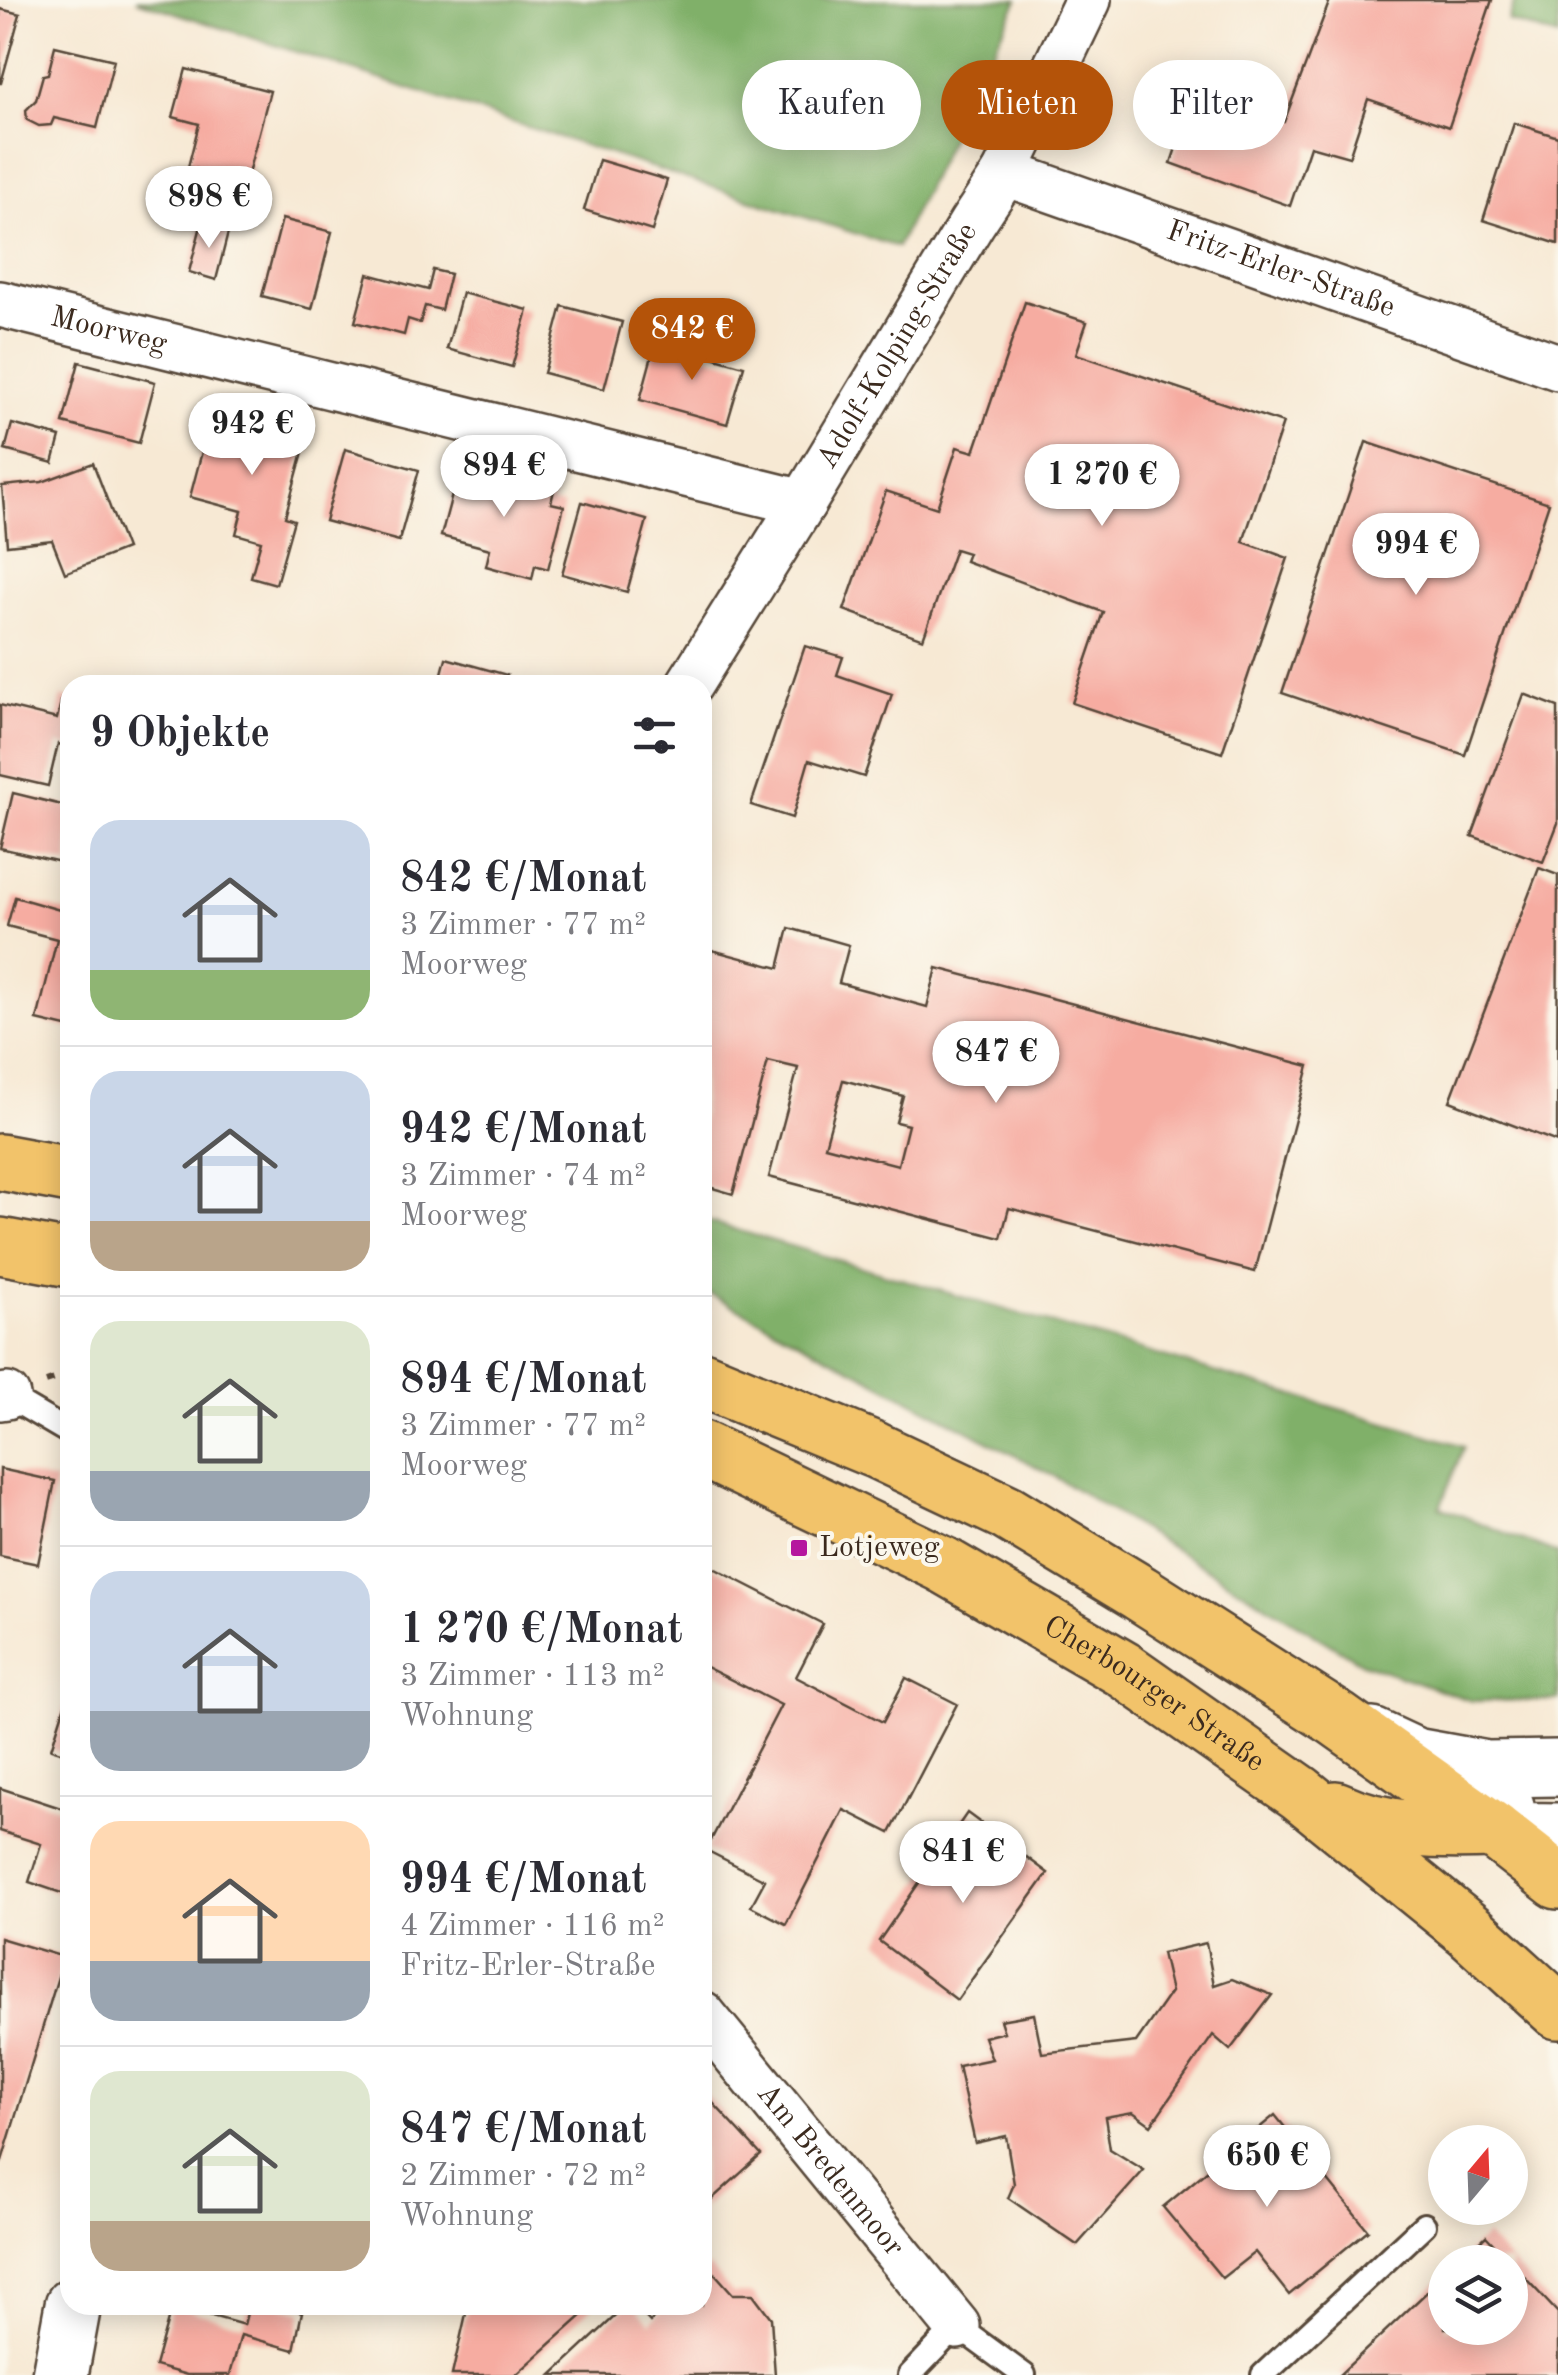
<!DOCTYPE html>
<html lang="de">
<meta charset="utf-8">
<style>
body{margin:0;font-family:"Old Standard TT",serif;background:#f7f7f7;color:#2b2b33;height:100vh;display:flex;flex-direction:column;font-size:38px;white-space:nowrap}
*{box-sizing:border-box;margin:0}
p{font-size:32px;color:#7c7c81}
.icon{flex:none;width:55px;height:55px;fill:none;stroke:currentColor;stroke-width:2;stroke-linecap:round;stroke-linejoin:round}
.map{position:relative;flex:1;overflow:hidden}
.sheet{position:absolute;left:60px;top:675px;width:652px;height:1640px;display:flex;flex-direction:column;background:#fff;border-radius:30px;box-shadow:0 5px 25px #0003}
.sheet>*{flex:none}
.top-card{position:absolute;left:742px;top:60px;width:665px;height:90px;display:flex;gap:20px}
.needle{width:65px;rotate:19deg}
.controls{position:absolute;left:1428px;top:2125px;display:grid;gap:20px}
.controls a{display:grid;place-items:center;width:100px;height:100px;border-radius:50%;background:#fff;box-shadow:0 5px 25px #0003;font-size:50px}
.price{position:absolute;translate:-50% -85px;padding:0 22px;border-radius:35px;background:#fff;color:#222;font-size:32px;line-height:65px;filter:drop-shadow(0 2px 5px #0008)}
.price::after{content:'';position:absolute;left:50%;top:60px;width:30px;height:22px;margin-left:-15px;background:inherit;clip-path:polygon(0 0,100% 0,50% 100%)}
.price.active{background:#b45309;color:#fff}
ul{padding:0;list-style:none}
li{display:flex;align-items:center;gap:30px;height:250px;padding:0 30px}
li+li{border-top:2px solid #e1e1e2}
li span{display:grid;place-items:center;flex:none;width:280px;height:200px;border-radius:30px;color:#555}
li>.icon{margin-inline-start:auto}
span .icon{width:120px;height:120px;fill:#fffc;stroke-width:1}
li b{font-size:42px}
h2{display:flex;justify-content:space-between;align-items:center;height:120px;padding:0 30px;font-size:42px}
.tag{padding:0 35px;border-radius:45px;background:#fff;box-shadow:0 5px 25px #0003;font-size:35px;line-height:90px}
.tag.active{background:#b45309;color:#fff}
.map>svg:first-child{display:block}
</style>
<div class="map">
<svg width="1558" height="2375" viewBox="0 0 1558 2375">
<rect width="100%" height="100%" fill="#fbf7ec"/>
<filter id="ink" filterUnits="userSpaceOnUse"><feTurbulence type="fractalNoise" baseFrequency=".01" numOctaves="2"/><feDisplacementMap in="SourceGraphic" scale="20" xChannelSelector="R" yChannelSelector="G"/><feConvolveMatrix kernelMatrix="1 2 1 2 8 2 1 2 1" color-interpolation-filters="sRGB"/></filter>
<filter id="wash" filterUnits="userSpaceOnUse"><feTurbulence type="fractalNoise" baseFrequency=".0048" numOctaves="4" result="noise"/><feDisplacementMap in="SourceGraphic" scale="40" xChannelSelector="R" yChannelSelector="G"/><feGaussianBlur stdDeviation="2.25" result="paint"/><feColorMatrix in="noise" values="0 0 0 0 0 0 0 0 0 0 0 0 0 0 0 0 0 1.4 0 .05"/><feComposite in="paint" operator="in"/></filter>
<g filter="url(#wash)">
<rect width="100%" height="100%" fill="#f7e9d4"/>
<g fill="#80b069" stroke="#5e6d44" stroke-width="2.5">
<path d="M136 0H1018L897 247Z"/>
<path d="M1515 0H1558V37L1508 21Z"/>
<path d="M703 1220 1464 1446 1440 1507 1558 1554V1700L1472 1701 1362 1663 1052 1475 703 1290Z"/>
</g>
<g id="blocks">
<g fill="#f6aca1" fill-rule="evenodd">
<path d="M1330 0H1492L1449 127 1368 99 1349 157 1310 146 1290 206 1171 163 1190 105 1248 125 1252 110 1284 122Z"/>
<path d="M0 9 20 14 1 83H0Z"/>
<path d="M55 46 114 60 97 128 54 118 51 125 39 126 27 120 26 110 36 100 43 75 48 74Z"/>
<path d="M186 69 270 91 246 181 188 167 199 124 173 117Z"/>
<path d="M1514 123 1558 137V244L1483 220Z"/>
<path d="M599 160 667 180 652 231 584 210Z"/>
<path d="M282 219 332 232 312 309 262 296Z"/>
<path d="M202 222 229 229 216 280 189 272Z"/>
<path d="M433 270 450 274 441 310 425 306 420 323 408 319 404 335 355 322 368 274 428 290Z"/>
<path d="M462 293 528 310 512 367 447 349Z"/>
<path d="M1025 302 1087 322 1076 354 1283 423 1243 542 1288 558 1222 753 1072 703 1103 612 965 561 968 553 955 549 923 639 844 610 886 491 937 508 957 447 974 452Z"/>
<path d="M562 306 622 322 604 389 544 373Z"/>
<path d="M656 341 744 366 727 424 640 400Z"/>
<path d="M79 362 155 382 139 443 63 423Z"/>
<path d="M216 399 255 410 252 418 271 422 272 419 309 430 285 517 294 520 276 584 251 577 261 541 236 534 242 511 190 497Z"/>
<path d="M12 424 60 437 53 463 5 450Z"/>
<path d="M1366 442 1549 503 1465 755 1282 693Z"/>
<path d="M345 449 419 470 399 541 325 521Z"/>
<path d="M93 463 126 549 65 573 52 540 7 545 2 486 42 482Z"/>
<path d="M460 465 554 490 551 503 564 506 548 569 535 565 532 579 486 566 490 549 441 536Z"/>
<path d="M582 502 647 520 627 592 562 574Z"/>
<path d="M805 646 843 657 837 675 892 694 864 777 809 760 792 818 751 805Z"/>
<path d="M446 658 507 675 504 685H439Z"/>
<path d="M1524 694 1558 707V823L1543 862 1472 836Z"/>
<path d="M62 697 70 699V747L58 744 48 786 0 775V705L57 719Z"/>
<path d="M13 793 70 807 69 864 0 848Z"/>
<path d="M1539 868 1558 875 1557 1142 1450 1101Z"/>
<path d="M15 897 70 913V1028L37 1020 57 939 7 926Z"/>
<path d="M789 928 849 945 839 983 927 1007 937 968 1309 1066 1255 1272 1009 1208 1001 1238 769 1177 798 1068 768 1061 733 1194 702 1185V988L712 950 779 968ZM843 1080 903 1096 896 1122 908 1125 898 1165 825 1146Z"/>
<path d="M0 1469 55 1481 38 1564 0 1556Z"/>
<path d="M702 1562 823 1624 796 1677 883 1722 906 1678 957 1704 890 1833 844 1810 786 1924 751 1906 765 1880 706 1850 781 1705 702 1665Z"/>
<path d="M69 1692H70V1755L51 1749Z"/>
<path d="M0 1788 70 1811V1896L29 1882 41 1844 0 1831Z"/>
<path d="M967 1813 1048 1873 957 2000 879 1941Z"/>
<path d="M0 1938 64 1957 1 2164H0Z"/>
<path d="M1206 1943 1214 1985 1232 1979 1272 1995 1230 2050 1213 2035 1151 2125 1133 2112 1105 2117 1110 2149 1144 2170 1077 2245 1008 2198 1014 2184 1006 2136 975 2143 958 2066 992 2059 984 2037 1004 2032 1000 2020 1034 2014 1042 2053 1136 2042 1171 1992 1162 1953Z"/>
<path d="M702 2091 761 2155 702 2208Z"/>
<path d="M1275 2115 1368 2230 1289 2295 1255 2252 1222 2278 1163 2207Z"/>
<path d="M1486 2236 1558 2313V2375H1339L1445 2275V2328H1510V2262H1458Z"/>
<path d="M709 2267 733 2294H753L771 2318 775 2375H552L627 2305H634L650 2322 668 2305H702V2273Z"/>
<path d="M172 2305 244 2325 249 2305H276L302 2312 294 2350 241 2335 230 2375H187L155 2366Z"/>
<path d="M468 2305H594L516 2375H452Z"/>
</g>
</g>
</g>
<g filter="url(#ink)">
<use href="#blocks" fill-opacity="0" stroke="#574739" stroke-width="2.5"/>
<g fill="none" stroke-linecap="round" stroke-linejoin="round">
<g stroke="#574739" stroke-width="28">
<g id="service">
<path d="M7 1396 70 1433"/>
<path d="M910 2375 957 2326 1024 2375"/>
<path d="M1263 2375 1424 2225"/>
</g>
</g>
<g stroke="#574739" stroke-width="50">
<g id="minor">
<path id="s1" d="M1005 173 1558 367"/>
<path id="s2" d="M0 304 803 503"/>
<path id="s3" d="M689 685 803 503 972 223 1005 173 1088 0"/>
<path d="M0 1397 7 1396"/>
<path id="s4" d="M702 2014 957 2326"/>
</g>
</g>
<g stroke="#574739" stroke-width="60">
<g id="tertiary">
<path d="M1372 1736 1415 1756 1487 1769 1558 1768"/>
<path d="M1506 1806 1493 1830 1558 1831"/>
<path d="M60 2375 73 2305"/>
</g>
</g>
<g stroke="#574739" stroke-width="60">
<g id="primary">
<path d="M0 1162 70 1175"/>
<path d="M0 1246 70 1259"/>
<path d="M702 1379 875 1450 1006 1512 1140 1593 1337 1719 1493 1830 1558 1881"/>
<path id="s5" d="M702 1449 942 1564 1123 1669 1300 1793 1470 1931 1558 2011"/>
<path d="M1335 1809C1384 1832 1439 1832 1493 1830"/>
</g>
</g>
<path stroke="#574739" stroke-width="6" stroke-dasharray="8 8" stroke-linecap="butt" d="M46 1382 70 1374"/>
<use href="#service" stroke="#fff" stroke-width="22"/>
<use href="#minor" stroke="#fff" stroke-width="45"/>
<use href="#tertiary" stroke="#fff" stroke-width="55"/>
<use href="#primary" stroke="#f2c36a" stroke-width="55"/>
</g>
</g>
<rect fill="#b5179e" stroke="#fbf7ec" stroke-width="4" x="789" y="1538" width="20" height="20" rx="5"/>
<g text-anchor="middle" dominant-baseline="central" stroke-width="8" stroke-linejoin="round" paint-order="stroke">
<g font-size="30" fill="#3b2a1e" stroke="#fbf7ec">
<text stroke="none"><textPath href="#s1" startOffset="292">Fritz-Erler-Straße</textPath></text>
<text stroke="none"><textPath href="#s2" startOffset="112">Moorweg</textPath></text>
<text stroke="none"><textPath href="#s3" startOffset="398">Adolf-Kolping-Straße</textPath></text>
<text stroke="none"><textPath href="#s5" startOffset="515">Cherbourger Straße</textPath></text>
<text stroke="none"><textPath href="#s4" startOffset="202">Am Bredenmoor</textPath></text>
</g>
<g font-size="30" fill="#3b2a1e" stroke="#fbf7ec" text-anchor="start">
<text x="819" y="1548">Lotjeweg</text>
</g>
</g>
</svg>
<div class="controls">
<a><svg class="needle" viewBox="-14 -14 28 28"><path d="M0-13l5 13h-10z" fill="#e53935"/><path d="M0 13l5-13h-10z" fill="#7c7c81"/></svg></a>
<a><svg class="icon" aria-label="layers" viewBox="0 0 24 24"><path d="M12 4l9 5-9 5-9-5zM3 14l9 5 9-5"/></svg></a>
</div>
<b class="price" style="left:209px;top:251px">898 €</b>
<b class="price active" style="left:692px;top:383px">842 €</b>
<b class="price" style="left:252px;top:478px">942 €</b>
<b class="price" style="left:504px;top:520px">894 €</b>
<b class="price" style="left:1102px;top:529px">1 270 €</b>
<b class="price" style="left:1416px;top:598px">994 €</b>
<b class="price" style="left:996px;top:1106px">847 €</b>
<b class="price" style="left:963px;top:1906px">841 €</b>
<b class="price" style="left:1267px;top:2210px">650 €</b>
<div class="top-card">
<a class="tag">Kaufen</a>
<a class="tag active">Mieten</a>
<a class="tag">Filter</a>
</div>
<section class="sheet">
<h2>9 Objekte<svg class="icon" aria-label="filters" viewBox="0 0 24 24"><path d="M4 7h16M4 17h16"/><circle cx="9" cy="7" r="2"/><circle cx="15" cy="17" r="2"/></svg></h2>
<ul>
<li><span style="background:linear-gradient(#c9d6e8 75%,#8fb573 0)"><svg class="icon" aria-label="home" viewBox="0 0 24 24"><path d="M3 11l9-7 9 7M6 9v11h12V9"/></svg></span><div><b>842 €/Monat</b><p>3 Zimmer · 77 m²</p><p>Moorweg</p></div></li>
<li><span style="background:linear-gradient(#c9d6e8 75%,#b9a48a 0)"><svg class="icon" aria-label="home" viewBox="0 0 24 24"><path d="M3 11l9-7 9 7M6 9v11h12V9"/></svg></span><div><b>942 €/Monat</b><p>3 Zimmer · 74 m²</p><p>Moorweg</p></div></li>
<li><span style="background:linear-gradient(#dfe7d0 75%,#9aa5b1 0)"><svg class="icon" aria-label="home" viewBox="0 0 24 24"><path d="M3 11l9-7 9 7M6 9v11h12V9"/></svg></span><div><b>894 €/Monat</b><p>3 Zimmer · 77 m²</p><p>Moorweg</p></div></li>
<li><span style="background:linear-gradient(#c9d6e8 70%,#9aa5b1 0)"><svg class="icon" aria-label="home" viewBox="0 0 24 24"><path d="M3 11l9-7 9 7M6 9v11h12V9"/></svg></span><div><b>1 270 €/Monat</b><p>3 Zimmer · 113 m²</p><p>Wohnung</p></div></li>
<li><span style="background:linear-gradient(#ffd9b3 70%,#9aa5b1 0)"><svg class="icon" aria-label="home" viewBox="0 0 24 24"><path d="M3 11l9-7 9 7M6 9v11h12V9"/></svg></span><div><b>994 €/Monat</b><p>4 Zimmer · 116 m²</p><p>Fritz-Erler-Straße</p></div></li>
<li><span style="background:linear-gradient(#dfe7d0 75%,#b9a48a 0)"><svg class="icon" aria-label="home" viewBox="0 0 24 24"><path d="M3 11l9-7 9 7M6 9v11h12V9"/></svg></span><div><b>847 €/Monat</b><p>2 Zimmer · 72 m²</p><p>Wohnung</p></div></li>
</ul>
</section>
</div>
